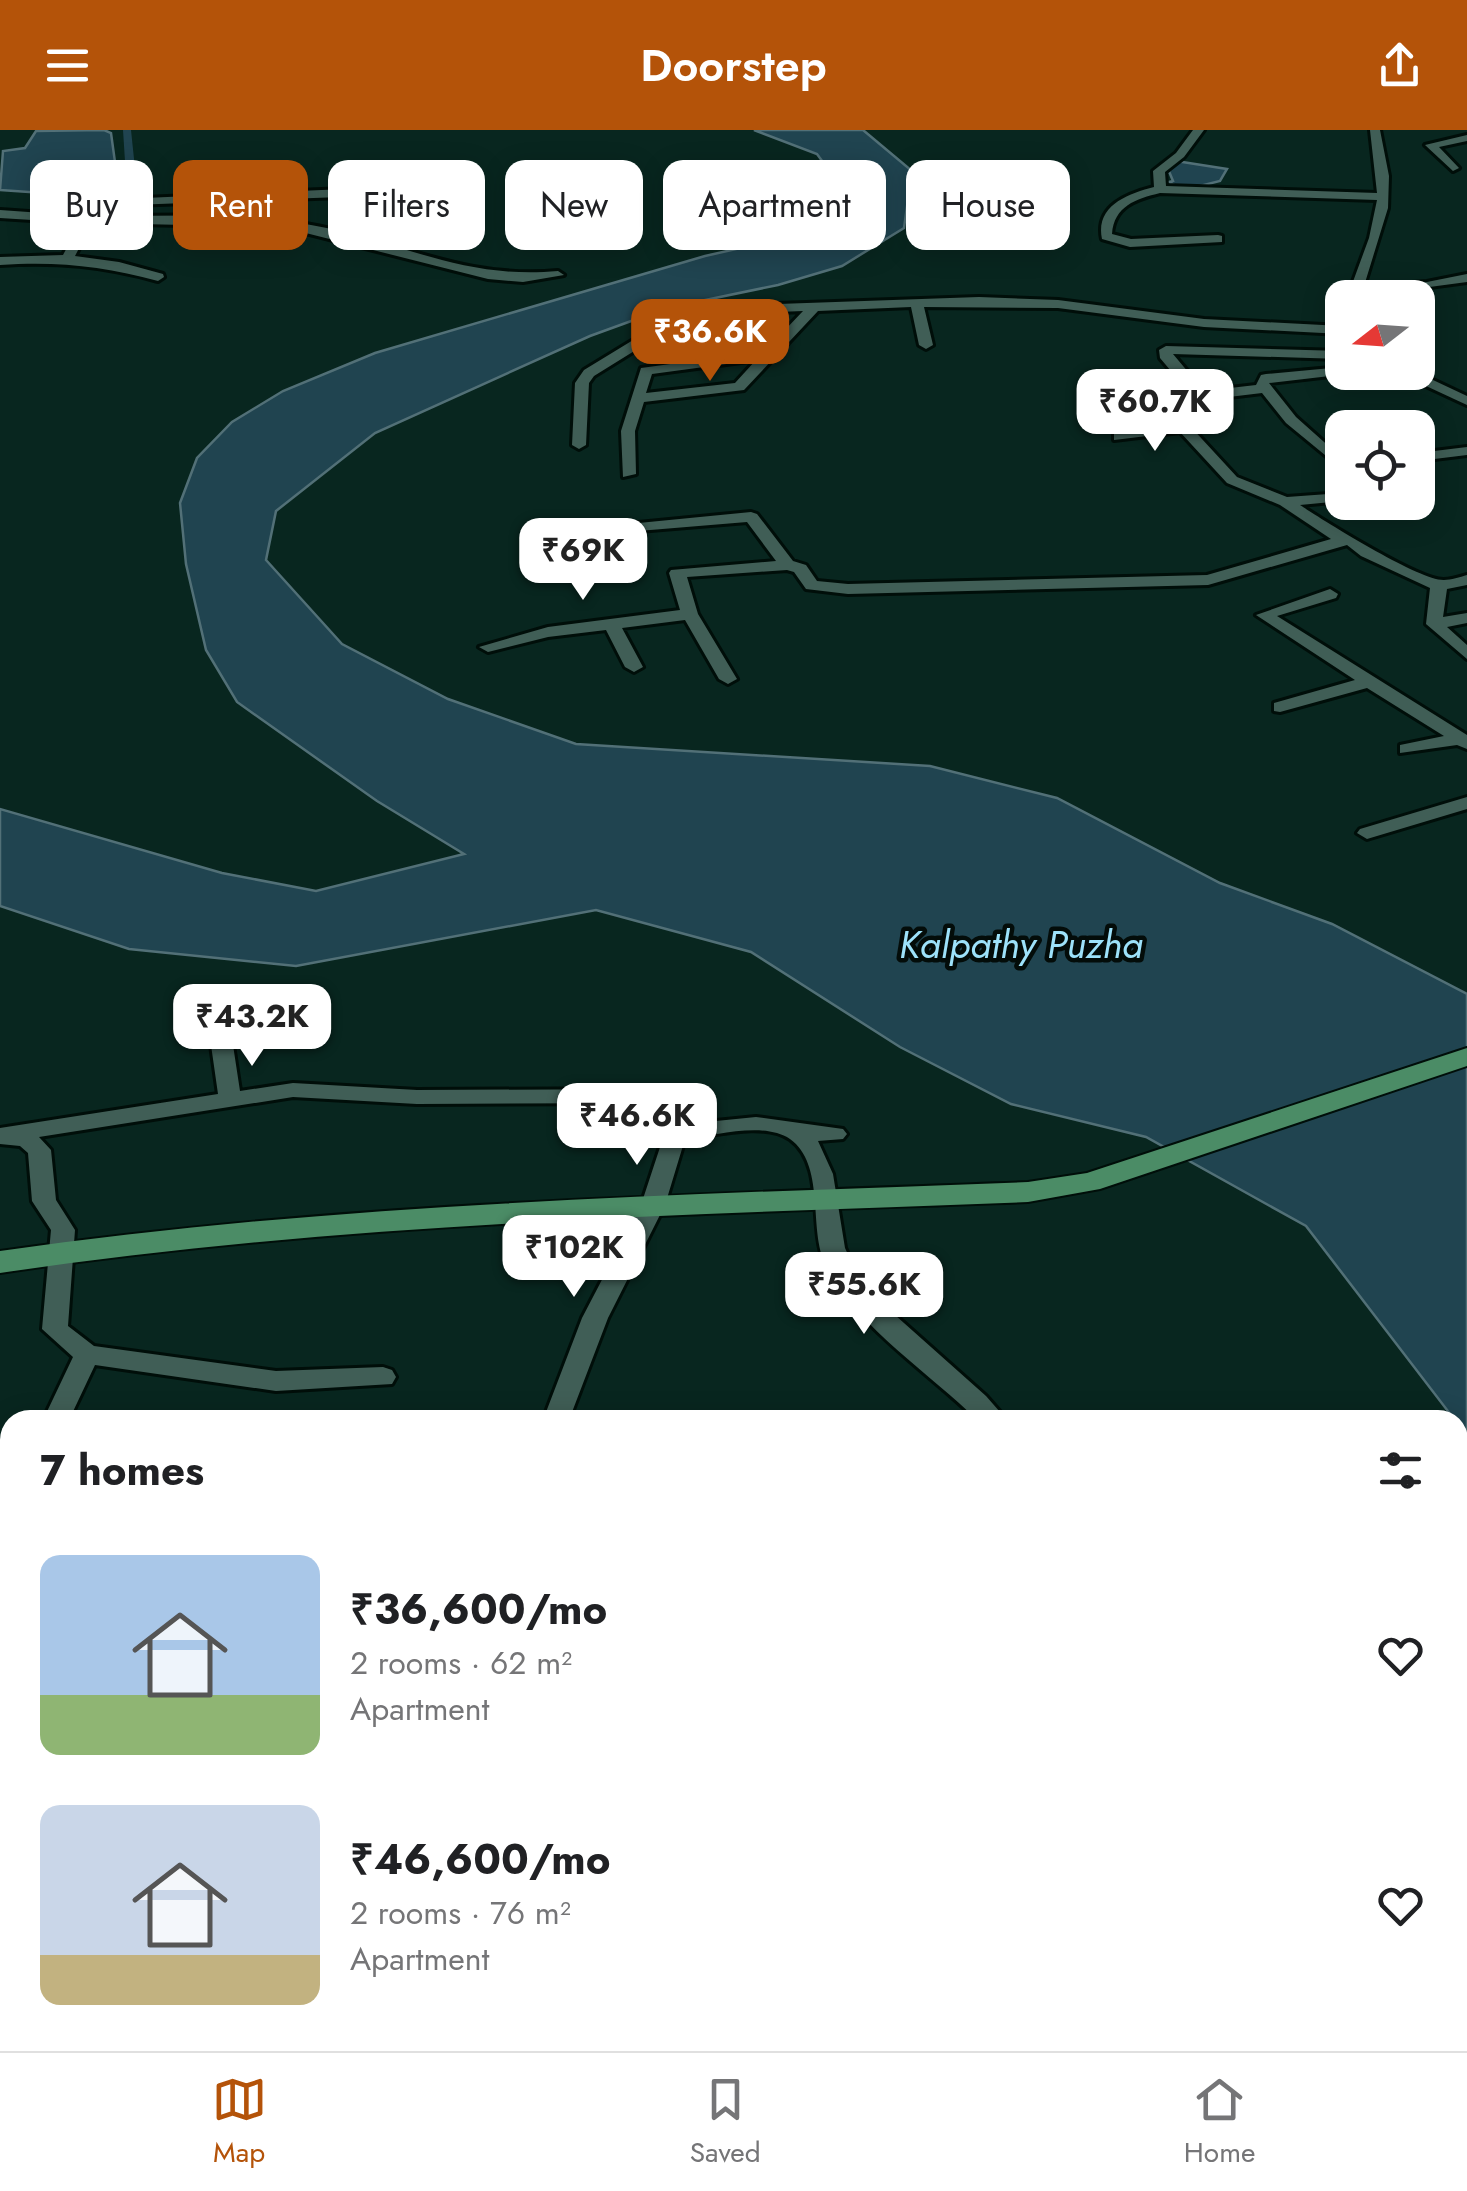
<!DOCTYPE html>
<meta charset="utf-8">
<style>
body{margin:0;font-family:Jost,sans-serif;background:#f2f2f2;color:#202124;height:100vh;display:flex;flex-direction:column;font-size:38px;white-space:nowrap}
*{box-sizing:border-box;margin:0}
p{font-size:32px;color:#757577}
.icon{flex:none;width:55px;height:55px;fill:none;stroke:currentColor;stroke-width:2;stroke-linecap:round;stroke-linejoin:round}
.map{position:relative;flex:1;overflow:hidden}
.details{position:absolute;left:0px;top:1280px;width:1468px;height:642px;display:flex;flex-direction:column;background:#fff;border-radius:30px 30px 0 0;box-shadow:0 5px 25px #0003}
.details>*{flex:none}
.top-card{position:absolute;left:30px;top:30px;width:1408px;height:90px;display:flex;gap:20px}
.needle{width:65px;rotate:253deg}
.tools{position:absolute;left:1325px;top:150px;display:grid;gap:20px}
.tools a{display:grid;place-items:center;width:110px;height:110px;border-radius:20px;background:#fff;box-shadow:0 5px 25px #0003;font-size:50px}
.price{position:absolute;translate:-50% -85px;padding:0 22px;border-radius:20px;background:#fff;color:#222;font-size:32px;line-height:65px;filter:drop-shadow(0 2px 5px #0008)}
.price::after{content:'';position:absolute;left:50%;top:60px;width:30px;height:22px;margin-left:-15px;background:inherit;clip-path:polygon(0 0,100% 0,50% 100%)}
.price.on{background:#b45309;color:#fff}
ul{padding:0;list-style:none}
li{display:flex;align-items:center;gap:30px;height:250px;padding:0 40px}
li span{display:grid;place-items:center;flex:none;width:280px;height:200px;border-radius:20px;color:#555}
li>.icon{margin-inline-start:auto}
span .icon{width:120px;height:120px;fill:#fffc;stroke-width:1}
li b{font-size:42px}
h2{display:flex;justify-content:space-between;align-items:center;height:120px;padding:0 40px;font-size:42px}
.chip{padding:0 35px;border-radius:20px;background:#fff;box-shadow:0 5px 25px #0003;font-size:35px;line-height:90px}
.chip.on{background:#b45309;color:#fff}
header{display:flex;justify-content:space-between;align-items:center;height:130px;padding:0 40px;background:#b45309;color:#fff;font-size:45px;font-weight:600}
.menu{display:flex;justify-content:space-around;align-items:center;height:140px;border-top:2px solid #e0e0e0;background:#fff;font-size:28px;color:#757577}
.menu a{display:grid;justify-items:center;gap:5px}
.menu .on{color:#b45309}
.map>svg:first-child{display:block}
</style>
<header><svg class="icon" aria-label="menu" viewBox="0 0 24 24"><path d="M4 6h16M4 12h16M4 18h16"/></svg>Doorstep<svg class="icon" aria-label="share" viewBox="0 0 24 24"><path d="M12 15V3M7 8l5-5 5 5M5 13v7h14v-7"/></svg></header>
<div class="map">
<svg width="1467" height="1921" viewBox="0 0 1467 1921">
<rect width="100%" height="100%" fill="#08261f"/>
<g fill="#204450" stroke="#527077" stroke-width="2.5">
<path d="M104 0 111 3 115 32 108 48 116 61 101 67 0 60 3 21 25 18 36 1Z"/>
<path d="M754 0H863L912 41 904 98 842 136 778 155 667 178 590 206 375 303 276 381 266 430 342 514 448 569 576 614 930 636 1057 668 1220 753 1332 794 1467 864V1306L1306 1096 1146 1007 1011 974 900 917 751 822 596 780 296 836 129 819 0 776V679L222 743 316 761 464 724 377 671 237 572 206 520 186 434 180 373 197 328 232 292 283 261 375 223 705 126 772 111 802 92 823 88 844 61 817 24Z"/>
<path d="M1176 31 1227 39 1220 51 1184 60 1169 52 1173 51 1168 39Z"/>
</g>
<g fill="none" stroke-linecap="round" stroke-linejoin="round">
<path fill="#204450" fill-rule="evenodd" d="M123 0H131L136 48 109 73 104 70 126 47Z"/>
<g stroke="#000e09" stroke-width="6">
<g id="minor">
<path d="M1193 0H1204L1184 27 1165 42 1166 56 1377 63 1370 0H1380L1389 46 1388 78 1364 156 1427 152 1467 144V152L1347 168 1369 108 1377 70 1160 63C1136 69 1114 76 1112 104L1131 109 1218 105 1222 106V112L1130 117 1102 109C1095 76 1127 64 1154 57L1153 41 1176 23Z"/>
<path d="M1467 5V11L1439 17 1459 38 1453 41 1425 15Z"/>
<path d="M132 34 138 37 142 54 123 69 367 58 373 62 367 66 107 76 97 86C168 87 240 81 311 95 400 111 463 150 558 141L564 145 523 152 488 149 282 97 92 93 75 126 119 132 163 144 164 147 158 151C104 136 56 131 0 135V127L63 125 80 93 0 88V80L85 86 94 75 130 53 126 37Z"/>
<path d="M979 167 1058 170 1204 189 1342 196V204L1204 197 1058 178 924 177 933 215 926 219 919 215 911 177 818 181 744 260 644 272 635 301 636 344 623 347 621 301 641 238 765 221 803 181 778 182 652 210 594 246 589 253 586 315 579 319 572 315 575 253 584 240 643 204 778 174ZM756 230 735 253 646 263 652 244Z"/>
<path d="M1166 216 1342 221V229L1173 224 1204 261 1256 255 1261 245 1266 244 1342 237V242L1347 244 1269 253 1296 287 1342 328V339L1286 293 1262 263 1204 270 1190 282V296L1237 347 1287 367 1342 363V371L1300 375C1324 391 1420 451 1444 450 1451 450 1460 447 1467 445V455L1447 459 1443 487 1467 483V493L1447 497 1467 515V529L1426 494 1430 458 1361 426 1347 415 1208 455 848 464 806 459 794 442 787 440 687 447 698 484 737 549 728 554 719 549 685 490 622 498 643 537 634 542 625 537 606 500 548 507 488 522 479 517 548 497 680 480 669 443 671 440 776 431 747 392 602 404V398L608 396 751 382 757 384 793 431 806 435 817 451 848 454 1207 445 1331 409 1280 375 1227 353 1180 302 1114 310V304L1176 294V281L1192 266 1160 228 1159 220Z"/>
<path d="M1396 242H1416L1467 266V275Z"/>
<path d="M1467 317V325L1418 331V323Z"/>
<path d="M1330 459 1338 464 1336 468 1277 486 1467 605V619L1457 615 1400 623V615L1444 606 1367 558 1280 582 1274 581V573L1355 550 1256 485Z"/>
<path d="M1467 667V679L1367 709 1357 703 1360 699Z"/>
<path d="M222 908 233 915 240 961 293 953 417 960 660 959 668 961 686 994 756 987 843 999 847 1004 843 1009 818 1011 833 1044 845 1118 857 1144 895 1185 986 1266 1007 1290H977C930 1243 852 1194 824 1131 809 1096 825 1034 790 1009 763 991 714 1006 685 1009L665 1075 608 1188 569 1290H543L582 1188 641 1075 665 1002 652 973 417 974 293 967 39 1007 51 1020 56 1070 75 1100 68 1196 94 1216 276 1241 383 1237 392 1240 396 1247 392 1254 276 1261 95 1235 69 1290H43L73 1227 42 1199 51 1100 32 1071 28 1023 20 1016 0 1014V998L218 964 211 915Z"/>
<path d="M10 1344V1375L0 1379V1348Z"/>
<path d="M10 1616V1667L0 1671V1619Z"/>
<path d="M0 1850 10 1854V1901L0 1897Z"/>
<path d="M17 1912H54L58 1921H21Z"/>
<path d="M96 1912H145L141 1921H92Z"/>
<path d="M623 1912H657L659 1921H625Z"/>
<path d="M1355 1912H1389L1391 1921H1357Z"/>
</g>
</g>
<g stroke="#000e09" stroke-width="4">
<path id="major" d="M1467 918V936L1100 1059 1028 1072C685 1085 340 1092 0 1143V1121C340 1072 685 1065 1028 1052L1087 1043Z"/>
</g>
<use href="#minor" fill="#405e56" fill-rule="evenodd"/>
<use href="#major" fill="#4b8c66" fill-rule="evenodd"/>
</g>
<g text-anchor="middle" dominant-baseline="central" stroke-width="9" stroke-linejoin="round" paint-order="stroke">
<g font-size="38" font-style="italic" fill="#9de2fa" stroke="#030c09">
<text x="1021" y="814">Kalpathy Puzha</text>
</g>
</g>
</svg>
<div class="tools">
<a><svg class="needle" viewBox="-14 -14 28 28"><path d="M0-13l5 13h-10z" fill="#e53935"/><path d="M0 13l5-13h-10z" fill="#757577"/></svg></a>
<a><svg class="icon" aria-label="locate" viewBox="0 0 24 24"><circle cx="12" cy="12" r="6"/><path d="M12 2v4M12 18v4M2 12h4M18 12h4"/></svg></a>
</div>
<b class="price on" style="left:710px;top:254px">₹36.6K</b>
<b class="price" style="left:1155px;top:324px">₹60.7K</b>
<b class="price" style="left:583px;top:473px">₹69K</b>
<b class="price" style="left:252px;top:939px">₹43.2K</b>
<b class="price" style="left:637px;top:1038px">₹46.6K</b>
<b class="price" style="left:574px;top:1170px">₹102K</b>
<b class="price" style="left:864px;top:1207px">₹55.6K</b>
<div class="top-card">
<a class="chip">Buy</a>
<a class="chip on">Rent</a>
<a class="chip">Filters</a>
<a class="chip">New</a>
<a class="chip">Apartment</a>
<a class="chip">House</a>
</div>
<section class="details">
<h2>7 homes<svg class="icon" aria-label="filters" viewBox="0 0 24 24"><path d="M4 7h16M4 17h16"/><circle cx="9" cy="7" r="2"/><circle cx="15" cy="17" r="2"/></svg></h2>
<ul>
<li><span style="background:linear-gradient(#a9c7e8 70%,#8fb573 0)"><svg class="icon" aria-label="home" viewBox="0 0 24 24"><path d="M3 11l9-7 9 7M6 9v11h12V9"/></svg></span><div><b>₹36,600/mo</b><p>2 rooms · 62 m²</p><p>Apartment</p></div><svg class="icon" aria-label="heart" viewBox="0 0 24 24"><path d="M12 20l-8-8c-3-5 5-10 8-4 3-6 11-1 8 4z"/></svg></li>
<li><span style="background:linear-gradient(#c9d6e8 75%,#c2b280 0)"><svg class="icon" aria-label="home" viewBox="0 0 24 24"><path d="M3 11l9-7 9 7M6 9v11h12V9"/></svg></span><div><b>₹46,600/mo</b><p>2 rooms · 76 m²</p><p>Apartment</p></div><svg class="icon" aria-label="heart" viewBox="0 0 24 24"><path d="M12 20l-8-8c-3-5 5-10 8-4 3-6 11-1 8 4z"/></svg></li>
</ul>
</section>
</div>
<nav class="menu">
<a class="on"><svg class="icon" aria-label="map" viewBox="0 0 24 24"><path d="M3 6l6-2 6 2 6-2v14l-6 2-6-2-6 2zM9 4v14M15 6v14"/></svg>Map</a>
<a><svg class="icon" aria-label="saved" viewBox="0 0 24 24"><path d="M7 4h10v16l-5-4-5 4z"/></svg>Saved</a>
<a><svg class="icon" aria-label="home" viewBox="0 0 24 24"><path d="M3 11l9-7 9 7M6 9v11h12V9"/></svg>Home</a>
</nav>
